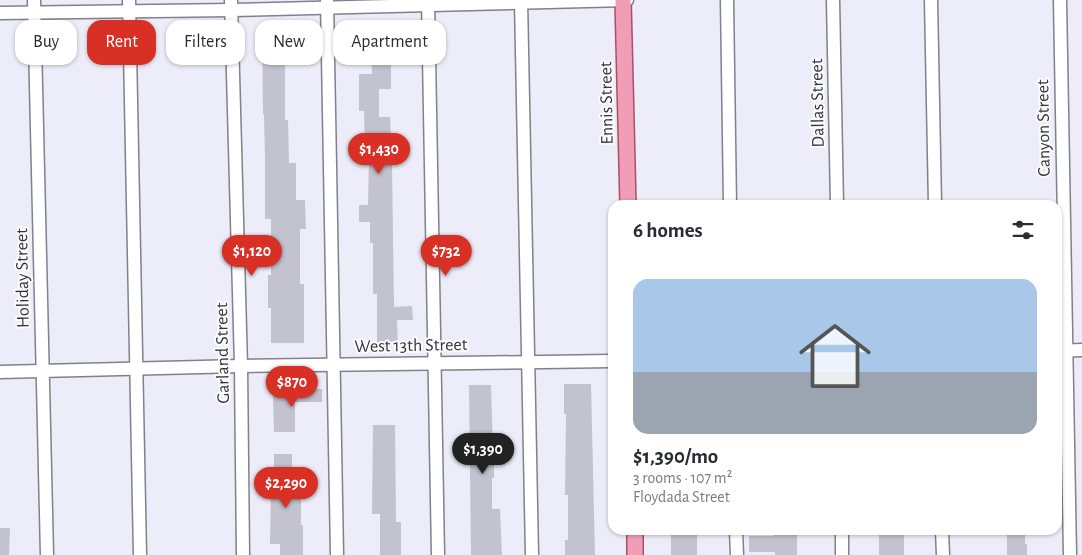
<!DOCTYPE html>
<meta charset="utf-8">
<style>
body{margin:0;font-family:"Alegreya Sans",sans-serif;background:#f2f2f3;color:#2b2b33;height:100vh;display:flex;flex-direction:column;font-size:19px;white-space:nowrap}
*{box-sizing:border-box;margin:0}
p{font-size:16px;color:#7c7c81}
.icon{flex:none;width:28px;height:28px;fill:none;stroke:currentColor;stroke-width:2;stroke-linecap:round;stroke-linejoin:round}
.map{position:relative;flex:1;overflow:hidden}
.details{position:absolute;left:608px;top:200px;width:454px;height:335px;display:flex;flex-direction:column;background:#fff;border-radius:15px;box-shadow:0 1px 4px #0004}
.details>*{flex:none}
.top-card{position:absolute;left:15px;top:20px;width:475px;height:45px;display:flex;gap:10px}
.price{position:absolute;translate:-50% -42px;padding:0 11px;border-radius:18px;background:#d93025;color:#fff;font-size:16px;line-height:32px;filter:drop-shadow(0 1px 2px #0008)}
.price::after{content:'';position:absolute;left:50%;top:30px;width:15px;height:11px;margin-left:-8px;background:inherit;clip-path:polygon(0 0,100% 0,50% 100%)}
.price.selected{background:#222;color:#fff}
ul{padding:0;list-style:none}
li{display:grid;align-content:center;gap:10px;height:265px;padding:0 25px}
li+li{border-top:1px solid #e1e1e2}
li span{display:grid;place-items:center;height:155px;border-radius:15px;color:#555}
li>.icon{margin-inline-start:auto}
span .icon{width:90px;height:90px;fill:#fffc;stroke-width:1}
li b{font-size:21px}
h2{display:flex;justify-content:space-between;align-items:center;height:60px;padding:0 25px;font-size:21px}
.chip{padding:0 18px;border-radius:15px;background:#fff;box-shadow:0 1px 4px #0004;font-size:18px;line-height:45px}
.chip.selected{background:#d93025;color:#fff}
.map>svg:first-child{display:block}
</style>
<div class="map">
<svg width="1082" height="555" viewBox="0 0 1082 555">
<rect width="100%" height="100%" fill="#ededf9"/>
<g fill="#c3c3cf">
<path d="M391 26V89H379V117H390L392 163 394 307 412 306 413 320H397L398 346H377V294H373V243H370V222H359V205H368L369 156H365L364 111H359V74H372L371 52 344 53V28Z"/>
<path d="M262 32H297V47H291L292 59H285V120H288L289 163H296V200H305L306 229H300V284H304V343H271V308H268V275H271V219H265V158L264 114H263Z"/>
<path d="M564 384H591L595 555H565V540H568V495H565L566 414H564Z"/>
<path d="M469 385H491L493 451H505V465H494V478H492V509H500L502 555H471Z"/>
<path d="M294 389H322V402H295V432H274L273 396H294Z"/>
<path d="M373 425H395L396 522H401V555H380V514H372Z"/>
<path d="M274 454H292V485H301V525H303V555H280V544H270L271 485H274Z"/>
<path d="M0 528H10L9 555H0Z"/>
<rect x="671" y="530" width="26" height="25"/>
<path d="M797 530V555H775V552H749V536H774V531Z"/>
<rect x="879" y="530" width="25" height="25"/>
<path d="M1007 530H1025V544H1027V555H1007Z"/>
</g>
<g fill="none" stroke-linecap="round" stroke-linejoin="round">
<g stroke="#80818b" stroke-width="15">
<g id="minor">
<path d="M34 0 47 555"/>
<path d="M129 0 140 555"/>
<path d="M231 0 241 366 243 555"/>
<path d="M327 0 337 555"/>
<path d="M428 0 438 555"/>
<path d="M521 0 532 555"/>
<path d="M727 0 730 205"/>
<path d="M833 0 837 205"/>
<path d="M931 0 935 205"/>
<path d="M1060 0 1070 555"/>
<path d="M0 13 232 10 627 0"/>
<path d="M1056 351 1082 350"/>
<path d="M0 372 241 366 612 361"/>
<path d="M736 530 737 555"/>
<path d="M842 530V555"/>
<path d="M942 530 943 555"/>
</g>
</g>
<g stroke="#ab4e6a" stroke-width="18">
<g id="major">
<path d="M623 0 628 205"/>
<path d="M635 530V555"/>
</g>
</g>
<use href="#minor" stroke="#fff" stroke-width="12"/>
<use href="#major" stroke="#f29db6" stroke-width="15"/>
</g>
<g text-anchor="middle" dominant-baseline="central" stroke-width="4" stroke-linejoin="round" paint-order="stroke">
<g font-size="18" fill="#353539" stroke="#fbfbfe">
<text transform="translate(607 103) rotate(-91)">Ennis Street</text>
<text transform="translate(818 103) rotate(-91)">Dallas Street</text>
<text transform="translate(1044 128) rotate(-91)">Canyon Street</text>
<text transform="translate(23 278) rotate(-91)">Holiday Street</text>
<text transform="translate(411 346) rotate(-1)">West 13th Street</text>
<text transform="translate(223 353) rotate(-91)">Garland Street</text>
</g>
</g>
</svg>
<b class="price" style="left:379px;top:175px">$1,430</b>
<b class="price" style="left:252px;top:277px">$1,120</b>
<b class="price" style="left:446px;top:277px">$732</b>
<b class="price" style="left:292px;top:408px">$870</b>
<b class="price selected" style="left:483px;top:475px">$1,390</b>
<b class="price" style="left:286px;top:509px">$2,290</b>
<div class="top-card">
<a class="chip">Buy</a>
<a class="chip selected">Rent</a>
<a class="chip">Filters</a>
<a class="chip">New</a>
<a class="chip">Apartment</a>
</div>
<section class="details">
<h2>6 homes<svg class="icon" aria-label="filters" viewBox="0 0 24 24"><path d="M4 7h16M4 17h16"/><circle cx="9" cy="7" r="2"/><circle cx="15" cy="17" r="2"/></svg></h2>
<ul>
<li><span style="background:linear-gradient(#a9c7e8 60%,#9aa5b1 0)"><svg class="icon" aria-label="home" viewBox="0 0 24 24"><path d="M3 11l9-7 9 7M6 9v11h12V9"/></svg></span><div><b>$1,390/mo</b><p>3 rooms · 107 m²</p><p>Floydada Street</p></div></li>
</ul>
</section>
</div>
